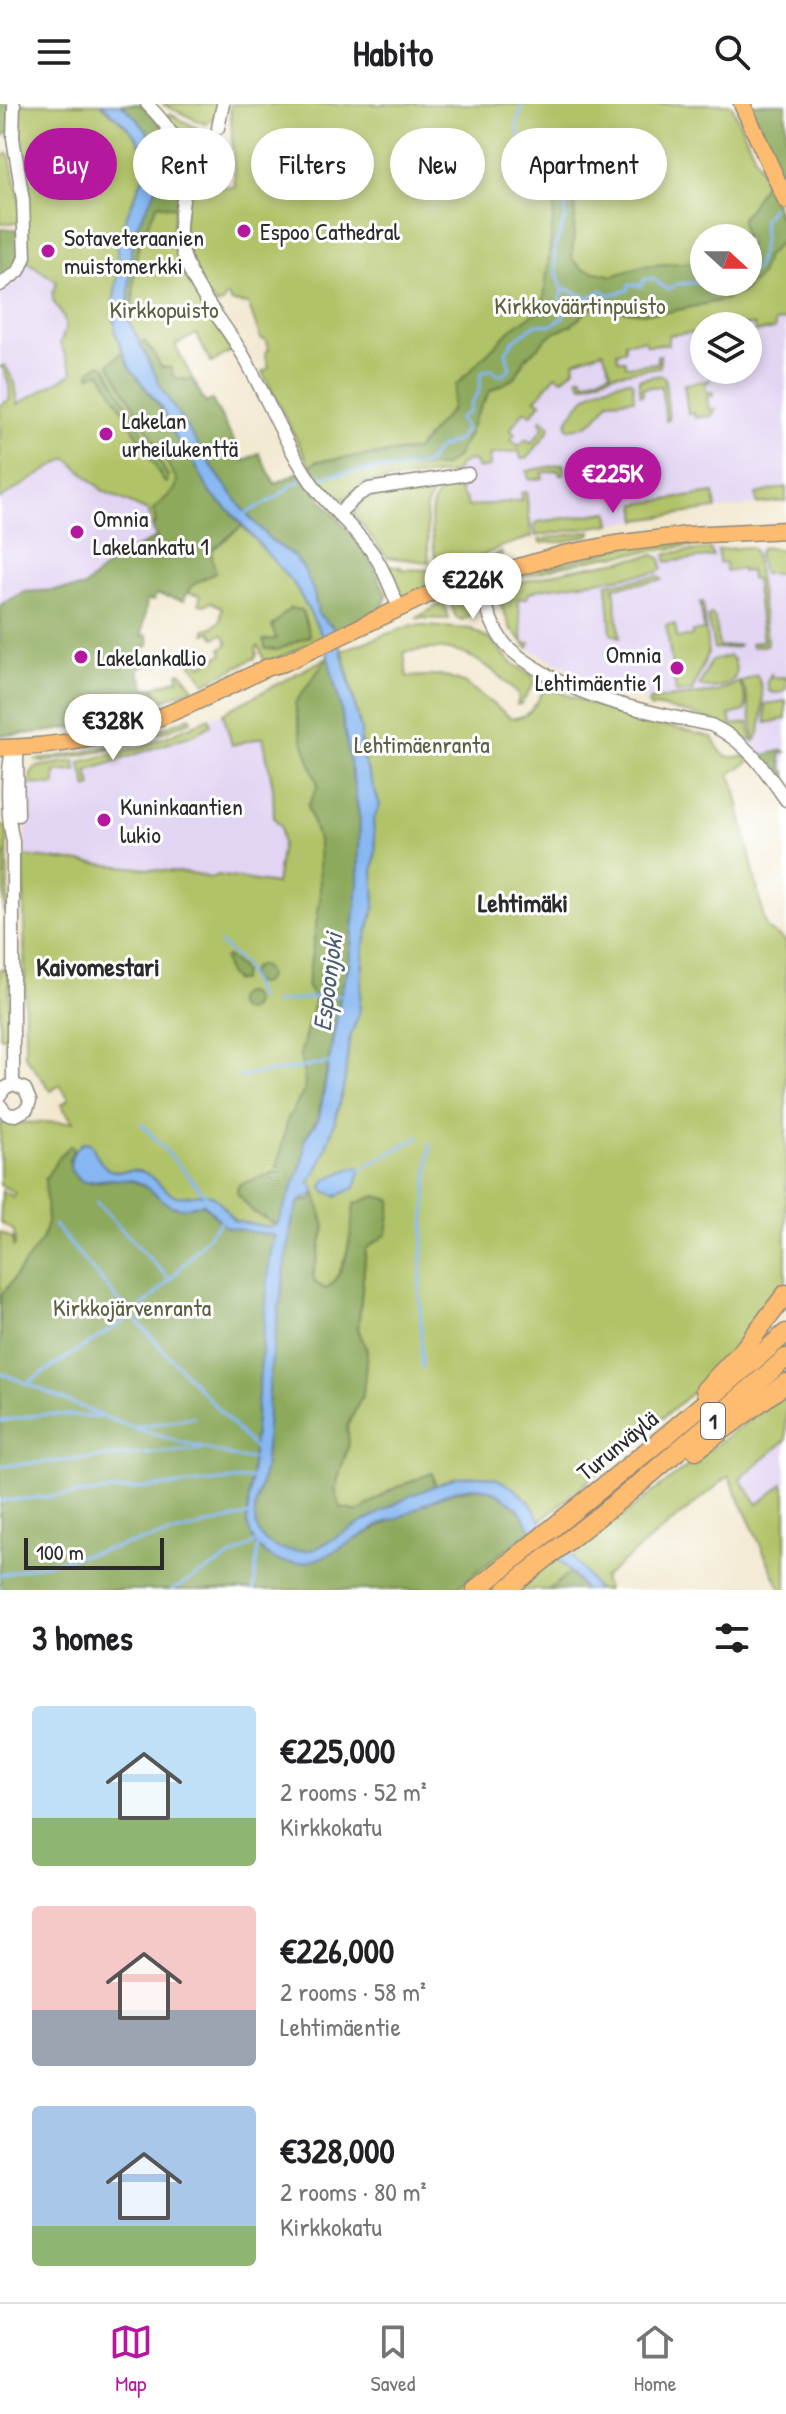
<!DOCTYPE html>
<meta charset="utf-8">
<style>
body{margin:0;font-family:"Patrick Hand",sans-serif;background:#f2f2f2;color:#202124;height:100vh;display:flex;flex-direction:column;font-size:30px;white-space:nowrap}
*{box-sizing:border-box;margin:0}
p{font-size:26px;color:#757577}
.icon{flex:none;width:44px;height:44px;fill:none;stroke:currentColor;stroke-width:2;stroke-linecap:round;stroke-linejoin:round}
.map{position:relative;height:1486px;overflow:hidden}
.drawer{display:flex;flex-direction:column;background:#fff;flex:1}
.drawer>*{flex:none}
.banner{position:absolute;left:24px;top:24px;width:738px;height:72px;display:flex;gap:16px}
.needle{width:52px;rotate:111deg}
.fabs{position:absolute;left:690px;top:120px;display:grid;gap:16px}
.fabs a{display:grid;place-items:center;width:72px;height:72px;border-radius:50%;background:#fff;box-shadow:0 4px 12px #0003;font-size:40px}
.scale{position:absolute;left:24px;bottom:20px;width:140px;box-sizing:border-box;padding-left:8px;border:4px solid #2b2b2b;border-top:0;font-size:22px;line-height:28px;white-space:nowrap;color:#2b2b2b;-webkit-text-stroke:6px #fff;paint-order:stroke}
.price{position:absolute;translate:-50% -68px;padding:0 18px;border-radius:28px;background:#fff;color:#222;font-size:26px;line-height:52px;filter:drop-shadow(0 2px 4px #0008)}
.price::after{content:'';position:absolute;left:50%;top:48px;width:24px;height:18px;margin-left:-12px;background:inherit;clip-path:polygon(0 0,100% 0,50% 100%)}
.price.current{background:#b5179e;color:#fff}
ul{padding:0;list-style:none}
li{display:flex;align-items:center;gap:24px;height:200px;padding:0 32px}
li span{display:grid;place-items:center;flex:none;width:224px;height:160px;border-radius:8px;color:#555}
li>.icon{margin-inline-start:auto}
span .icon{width:96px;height:96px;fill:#fffc;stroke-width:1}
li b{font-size:34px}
h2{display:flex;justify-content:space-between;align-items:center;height:96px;padding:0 32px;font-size:34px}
.chip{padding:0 28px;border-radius:36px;background:#fff;box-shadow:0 4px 12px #0003;font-size:28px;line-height:72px}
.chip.current{background:#b5179e;color:#fff}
header{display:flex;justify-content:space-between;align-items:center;height:104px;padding:0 32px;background:#fff;font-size:36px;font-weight:700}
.dock{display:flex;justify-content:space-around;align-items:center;height:112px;border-top:2px solid #e0e0e0;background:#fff;font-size:22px;color:#757577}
.dock a{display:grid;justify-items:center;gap:4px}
.dock .current{color:#b5179e}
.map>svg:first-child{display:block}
</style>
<header><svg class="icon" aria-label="menu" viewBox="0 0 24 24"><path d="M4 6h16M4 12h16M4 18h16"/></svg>Habito<svg class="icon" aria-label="search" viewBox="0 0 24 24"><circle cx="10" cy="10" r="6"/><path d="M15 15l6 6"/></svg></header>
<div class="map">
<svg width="786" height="1486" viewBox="0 0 786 1486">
<rect width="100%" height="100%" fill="#fff"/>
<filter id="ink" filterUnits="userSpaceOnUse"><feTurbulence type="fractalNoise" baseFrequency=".0125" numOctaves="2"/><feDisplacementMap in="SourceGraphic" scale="16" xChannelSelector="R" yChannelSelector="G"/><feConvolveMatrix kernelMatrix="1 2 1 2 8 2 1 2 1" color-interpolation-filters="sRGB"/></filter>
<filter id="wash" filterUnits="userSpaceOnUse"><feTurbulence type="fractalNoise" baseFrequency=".006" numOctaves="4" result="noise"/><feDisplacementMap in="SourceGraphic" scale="32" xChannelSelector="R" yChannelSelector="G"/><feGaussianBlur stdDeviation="1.8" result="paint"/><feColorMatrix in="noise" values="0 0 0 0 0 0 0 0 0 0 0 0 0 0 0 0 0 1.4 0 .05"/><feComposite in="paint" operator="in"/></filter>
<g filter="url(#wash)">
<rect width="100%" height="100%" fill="#f1e7cd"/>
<g fill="#e2d4f3" fill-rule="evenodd">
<path d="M27 157 57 178 52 198 65 217 66 226 60 240 73 270 30 294 0 309V188Z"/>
<path d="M786 200V397L638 416 532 433 530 417 466 416 455 381V355L573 248ZM704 222H748V266H704Z"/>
<path d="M67 354 112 391 149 407 156 434 117 453 84 484 70 486 55 484 0 501V395Z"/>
<path d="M743 443 786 446V687L745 637 730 624 702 613 655 602 651 604 642 592 593 576 528 544 511 525 497 492 498 487 507 482 592 461 694 446Z"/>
<path d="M223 609 233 641 263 633 273 683 274 714 281 722 282 740 276 780 218 771 210 774 197 770 24 752 30 674 33 666 128 647Z"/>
<path d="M786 1318V1486H782L726 1363Z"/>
</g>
<g fill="#b1c367" stroke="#6e7749" stroke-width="2" fill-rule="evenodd">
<path d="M19 0H101C124 20 151 37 144 71L116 138 119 163 113 201 116 230 121 243 130 264 176 334 242 422 275 456 296 483 323 533 265 560 259 542 256 544 257 550 255 554 205 579 190 558 197 555 201 562 223 550 221 544 228 540 223 530 215 534 211 528 205 530V525L213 523 220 517 222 503 211 498 204 501 199 500 200 491 185 488 156 434 148 407 103 387 67 354 0 395V301L9 296C11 284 8 275 3 264L0 263 5 261 15 279 18 300 73 269 60 240C62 234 66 227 65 221 64 201 44 203 57 178L27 157 18 51Z"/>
<path d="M121 0 179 88C175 107 171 125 175 144 181 175 217 218 235 245L211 259 196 230 175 241 205 299 212 296 244 357 259 349 275 380 299 368 387 491 383 503 336 526 141 240 129 217 132 131 159 71Z"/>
<path d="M162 0H219L215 13 205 20Z"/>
<path d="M230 0H731L766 76 786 128V216L775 218V225L755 228 754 221 704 222V235L701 228 668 231V240L647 241 645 236 625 238V246L617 248 618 256H625L626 262 657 259V252L660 251V263L613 270 585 281H582L578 274 582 272 585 278 611 268 603 247 574 257 575 264 562 275 556 271 536 295 541 299 531 311 525 306 510 326 515 330 511 336 519 342 526 335 532 339 544 323 540 318 542 315 550 322 549 326 528 354 521 355 519 347 489 351 490 363 478 365 475 358 468 356 461 360 454 369 364 379 344 395 329 387 310 362 262 268 269 264 265 248 269 246 266 236 261 235 248 200 231 198 228 192 225 193 223 199 216 201 201 184 182 129 190 75 210 33 213 34 214 43H210L211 83H235ZM704 134H748V178H704Z"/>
<path d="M170 10 203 27 202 36 195 50 187 47 166 13Z"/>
<path d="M9 49 22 107 18 119H0V54Z"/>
<path d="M661 271 665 274 669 316 666 317 661 282 643 284V291H640L639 275Z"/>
<path d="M629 276 633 279 634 295 609 297C597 314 592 323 570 325L567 323C567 315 570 312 575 306 590 284 604 281 629 276Z"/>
<path d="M711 276 705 280 707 289 713 288V292L707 293 709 306 715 305V308L711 312 695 314 694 309 688 310 684 280Z"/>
<path d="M563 360 564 371H560L558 366 542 369 543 374 529 376 527 367Z"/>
<path d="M450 381H459L462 392 466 395 468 403 522 396 521 389 526 388 532 433 503 442 471 457 450 455 436 460C433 433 421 394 450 381Z"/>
<path d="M786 383V397L757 400 756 390Z"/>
<path d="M434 384 426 405 429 458 387 453 354 411C359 386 412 387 434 384Z"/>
<path d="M714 389 716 405 638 416 636 400Z"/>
<path d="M609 408 611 420 536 432 534 422 538 418Z"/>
<path d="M591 427 590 431 563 438 540 439 539 436Z"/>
<path d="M726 437 604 453 562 462 491 482 494 476 634 440Z"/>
<path d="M747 443 752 444 755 449 767 537 766 541 752 543 751 539 763 537 755 475H751L750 467 742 468 741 465 726 467 725 459H719L718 446Z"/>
<path d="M762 443 786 446V470H763L758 450Z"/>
<path d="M710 445 713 452 709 453 666 458V451L669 449Z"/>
<path d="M501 448 502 451 463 471 443 479 439 468 445 461 473 462Z"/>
<path d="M654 451 661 455 662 465 658 468 540 485 529 489 527 494 518 495 523 539H530L528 544 511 525 497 492 498 487 507 482 568 466Z"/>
<path d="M390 461 401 463V465L429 466 433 469 437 481 409 493 400 491 386 463Z"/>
<path d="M658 472 662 476 614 483 620 533 611 529 607 480Z"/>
<path d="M465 490 470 492 469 512 462 516 455 512 450 495Z"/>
<path d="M444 498 449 515 416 514Z"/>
<path d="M700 498H703L708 549 692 587 676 589 666 521 675 520 677 534 692 532V528L704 526Z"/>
<path d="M711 510 715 514 719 543 739 541 738 543 714 545 708 514Z"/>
<path d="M412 521 471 525 491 536 511 558 532 572 535 578 521 600 517 601 519 592C499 570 475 548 443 545 430 544 416 547 404 548L407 573 440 571 466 580 511 614C531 615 537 597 546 583L614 609 712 633C721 650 724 656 744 652L749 658 730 670 734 679 766 824 786 837V1177L744 1234 701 1281 541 1417 529 1397 456 1373 435 1382 433 1370 391 1386 358 1408 341 1404 335 1385 349 1340 347 1323 363 1290 367 1247 358 1225 366 1145 351 1127C348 1147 342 1173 326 1185L315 1179 313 1171 325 1123 316 1091 311 1097H299L314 1090 313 1081 308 1080 320 1060 333 1023 344 980 349 936 359 909 364 841 375 802 373 766 376 746 372 717 380 701 361 648V627L343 546Z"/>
<path d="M729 552 734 556C735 561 737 566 736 570 732 584 710 586 699 582L711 557Z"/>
<path d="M328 553 334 570 341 888 258 1285 247 1418 251 1433 305 1458 343 1443 527 1416 531 1425 573 1472 556 1486H0V1128L13 1135V1143L15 1142 14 1127 0 1118 2 1087 14 1093V1088L0 1081V1019L73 1018 61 1001 69 995 60 981 51 987 25 952 24 752 197 770 210 774 218 771 276 780 282 740 281 723 274 714 273 683 263 633 232 641 223 609Z"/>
<path d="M181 568 194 584 159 598 154 583 179 575 178 569Z"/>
<path d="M771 570 772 574 785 573 786 571V585C781 590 775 590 769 587L767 578Z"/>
<path d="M756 571C766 583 764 625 755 637L746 588 741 578Z"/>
<path d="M739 578C744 587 748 597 745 607L729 611 732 621 748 619 753 637C742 637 740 629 731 625 708 612 680 608 655 602L651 604 648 600 650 596 718 588Z"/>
<path d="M786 597V615L766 619 765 600Z"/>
<path d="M190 613 191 617 141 637 99 648 42 658 37 656 99 645 140 633Z"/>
<path d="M209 614 211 621 195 630 87 667 92 682 87 684 80 658 144 642Z"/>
<path d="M75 657 76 667 55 668V681L30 680 31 669 36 663Z"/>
<path d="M0 722 7 723 8 802 7 808H4V749H0Z"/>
<path d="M0 865 9 866 10 933H0Z"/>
<path d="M786 1240V1247L625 1381 612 1386 723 1295Z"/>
<path d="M786 1288V1336L740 1375 758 1400 783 1380 786 1389V1486H781L729 1372 603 1474 607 1486H597L572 1453 649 1391Z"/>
</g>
<g fill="#8ca95c" stroke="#5c6a44" stroke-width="2">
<path d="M0 0H10V27L0 35Z"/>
<path d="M121 0H141C158 15 180 42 182 65 183 77 178 92 176 104L158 100C149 117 140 134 136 154 133 169 135 209 129 217L128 203 132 131 159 76C159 37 149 26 121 0Z"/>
<path d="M748 0H786V85Z"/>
<path d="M766 76 786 132 766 153 760 171 744 188 723 196 669 208 644 209 592 203 572 221 550 231 524 256 515 274 490 287 474 315 469 330 455 355 443 363H406L397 366C386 363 339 369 325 372L317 371 310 362 317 357 416 346 451 306 456 281 511 225 543 204 556 91 576 97 572 155 583 165 613 172 642 162 704 157V178H748V134H744L741 115 751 102Z"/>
<path d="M0 125H18L21 159 0 178Z"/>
<path d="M144 237 154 249 161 263 171 264 174 274 193 276 205 299 212 296 244 357 259 349 275 380 299 368 368 451 387 491 383 503 336 526 318 510 313 486 294 452 270 435 246 409 214 366 163 287 140 240Z"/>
<path d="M123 248 130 264 165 310 176 334 195 360 210 389 233 410 242 422 211 447 215 469C201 476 187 480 184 497L156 490 154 497 147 496 142 531 148 532 149 542 143 544 145 553 152 550 155 559 138 564 146 585 154 583 159 598C109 618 55 630 0 631V501L24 488 83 484 117 453 156 434 152 422 156 419 153 406 175 385 177 376 109 260Z"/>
<path d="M101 260 106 263 168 372 167 379 164 378 101 268 90 272V266Z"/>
<path d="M290 504 302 506 310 532 277 546 266 545 263 536 276 535 272 522Z"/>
<path d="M328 553 341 605 360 717 358 781 349 860 341 888 318 1014 304 1036V1049L301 1063 277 1121 253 1108 237 1089 238 1081 276 1068 288 1014 304 987 305 979 300 951 315 895 307 882 320 795 319 740 308 702 318 681 300 628 295 599Z"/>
<path d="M783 646 786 648 780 650 783 667H786V687L760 652Z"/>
<path d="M227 853 239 862 243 868 241 877H235L228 870 224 855Z"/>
<circle cx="259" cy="871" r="9"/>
<circle cx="245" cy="898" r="9"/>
<path d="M71 1041 74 1045 69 1056 77 1075C92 1082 106 1074 121 1075 142 1076 155 1091 171 1102L202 1099 226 1123 275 1132 270 1153 247 1418C250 1425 252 1435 256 1441 262 1451 273 1451 283 1453 290 1455 300 1459 306 1458 314 1457 322 1451 329 1449 369 1432 439 1382 480 1384 501 1385 523 1407 531 1425L454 1486H0V1193L42 1136 47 1118 45 1075 60 1052Z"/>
<path d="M316 1090 325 1123 313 1171 315 1179 326 1185C350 1167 351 1127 354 1100L376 1092 392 1096 387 1130 366 1145 358 1225 367 1247 363 1290 347 1323 349 1339 335 1385 341 1404 358 1408 391 1386 432 1369 435 1382 410 1392 315 1445C295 1449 266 1448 257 1425 250 1404 261 1386 264 1366 268 1331 267 1296 271 1262 277 1214 285 1165 292 1117L299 1097H311Z"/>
<path d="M570 1469 584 1486H548Z"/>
</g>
<g fill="#86b7f2" stroke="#58718e" stroke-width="2">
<path d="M101 0H121L136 14 155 38 158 49 159 71 156 85 132 131 128 203 129 217 163 287 214 366 246 409 270 435 294 453 303 464 313 486 318 510 336 526 361 627V649L380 701 373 717 376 746 373 766 375 802 364 841 359 909 349 936 344 980 333 1023 320 1060 309 1079 313 1081 315 1090 299 1097 292 1117C285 1165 277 1214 271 1262 267 1296 268 1331 264 1365 261 1386 250 1404 257 1425 266 1448 295 1449 315 1445L410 1392 456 1373 484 1372 498 1375 512 1383 529 1397 541 1417 584 1467 597 1486H584C570 1464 547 1448 532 1426 526 1418 523 1409 515 1402 507 1395 493 1386 483 1384 453 1379 423 1403 398 1414 392 1416 386 1418 381 1420 360 1432 328 1455 305 1458 274 1463 253 1447 247 1418L270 1153 275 1132 226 1123 203 1099 184 1104 171 1102 140 1079 131 1076 110 1075 83 1078 71 1067C68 1053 74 1046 84 1038L90 1039C96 1047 99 1060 108 1065 118 1070 129 1065 140 1067 155 1070 162 1088 177 1092 189 1094 204 1086 214 1093 223 1099 227 1110 235 1117L269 1123 277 1121 301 1063 304 1049V1036L319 1014 324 987 341 888 349 860 358 781 360 717 341 605 323 533 296 483 233 410 210 389 195 360 176 334 161 303 130 264 116 230 113 201 119 163 116 138 144 71C151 37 124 20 101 0Z"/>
<path d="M354 1063 361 1064 355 1084 337 1092 324 1087 322 1082 326 1075Z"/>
</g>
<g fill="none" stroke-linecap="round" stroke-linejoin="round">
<g stroke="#86b7f2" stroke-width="3">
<path d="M522 0 517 22 527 57 535 68 552 74 559 80 564 91 566 113 554 145 556 166 563 188"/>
<path d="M783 71 786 61"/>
<path d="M748 171 757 163 764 133 763 116 772 103"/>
<path d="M317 371 325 372C339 369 386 363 397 366L406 363 427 361 437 345 458 336 465 326V322L459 316 460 313 469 308C471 291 481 296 480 273L483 268 492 265 498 271 505 269 510 264 506 248 513 237 536 220 552 221 563 214C564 203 554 193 567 185L588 194 602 186 609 191 628 186 629 180 641 182 645 175H653L668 186 677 180 707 178"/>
<path d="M243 411 277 393 293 380 301 377"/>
<path d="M220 839 244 861 258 894"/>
<path d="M273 899 323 892 344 891"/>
<path d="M239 973 330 959"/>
<path d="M141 1019 207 1093"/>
<path d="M359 1066 419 1033"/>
<path d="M96 1098 170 1176"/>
<path d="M54 1121 132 1212 255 1345"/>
<path d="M422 1264 420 1187 430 1040"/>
<path d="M0 1269C45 1285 86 1308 132 1323 167 1335 203 1344 239 1354L257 1355"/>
<path d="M27 1279 132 1212 170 1176 222 1116"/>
<path d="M0 1317 45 1310 100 1313"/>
<path d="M135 1323 194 1313"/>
<path d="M0 1362 203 1345"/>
<path d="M0 1397 255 1374"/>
<path d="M0 1471 249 1411"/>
<path d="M0 1482V1486"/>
<path d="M172 1486 255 1439"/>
<path d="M254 1486 258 1442"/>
</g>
</g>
</g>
<g filter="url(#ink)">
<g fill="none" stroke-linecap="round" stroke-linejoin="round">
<g stroke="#8e897c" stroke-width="15">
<g id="minor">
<path d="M147 0C164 17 185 42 185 68 186 105 171 124 188 163 201 195 226 221 243 251 268 295 286 344 316 385 332 406 353 423 369 444 383 461 390 484 399 504"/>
<path d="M218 24 223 0"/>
<path d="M0 181 19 167 25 153 23 96 13 34 14 0"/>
<path d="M338 410 358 391 369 385 468 370"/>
<path d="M478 473C485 496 490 523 506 541 514 550 526 557 536 564 588 598 651 608 711 621 746 637 765 665 786 696"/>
<path d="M13 644C6 667 7 714 13 737V980"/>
<path d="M14 646 17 653 18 711"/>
<path d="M0 991 5 984 13 980 25 985 30 997 27 1005 16 1011 7 1010 0 1001"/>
</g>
</g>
<g stroke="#8e897c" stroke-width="19">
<g id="major">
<path d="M742 0 786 96"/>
<path d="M0 644C51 643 103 635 150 617 191 602 229 582 268 563L284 559 438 486 564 450 615 440 688 431 786 426"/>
</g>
</g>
<g stroke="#8e897c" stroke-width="21">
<g id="highway">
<path d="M705 1286 743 1246 786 1190"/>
<path d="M696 1346 786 1279"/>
<path d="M476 1486 667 1331 786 1229"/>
<path d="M506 1486 639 1380 786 1254"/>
</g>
</g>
<use href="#minor" stroke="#fff" stroke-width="12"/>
<use href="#major" stroke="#febc71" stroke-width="16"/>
<use href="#highway" stroke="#febc71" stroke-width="18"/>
</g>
</g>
<g fill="#b5179e" stroke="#fff" stroke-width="3">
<circle cx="244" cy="127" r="8"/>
<circle cx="48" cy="147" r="8"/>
<circle cx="106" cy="330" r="8"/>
<circle cx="77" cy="428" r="8"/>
<circle cx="81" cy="553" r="8"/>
<circle cx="677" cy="564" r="8"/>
<circle cx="104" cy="716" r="8"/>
</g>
<g text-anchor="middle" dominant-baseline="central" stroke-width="6" stroke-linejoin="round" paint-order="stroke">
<rect fill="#fff" stroke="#6b6b6b" stroke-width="2" x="701" y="1299" width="24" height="36" rx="6"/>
<g font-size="22" font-weight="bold" fill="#2b2b2b">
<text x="713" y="1317">1</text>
</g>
<g font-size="24" fill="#2b2b2b" stroke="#fff" text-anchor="start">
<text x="260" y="127">Espoo Cathedral</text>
<text x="64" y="133">Sotaveteraanien<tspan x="64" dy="28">muistomerkki</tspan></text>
<text x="122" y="316">Lakelan<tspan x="122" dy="28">urheilukenttä</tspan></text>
<text x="93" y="414">Omnia<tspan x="93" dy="28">Lakelankatu 1</tspan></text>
<text x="661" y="550" text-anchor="end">Omnia<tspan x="661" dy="28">Lehtimäentie 1</tspan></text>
<text x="97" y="553">Lakelankallio</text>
<text x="120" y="702">Kuninkaantien<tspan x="120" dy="28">lukio</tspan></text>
</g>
<g font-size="24" fill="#5a6040" stroke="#fff">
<text x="580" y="201">Kirkkoväärtinpuisto</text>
<text x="164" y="205">Kirkkopuisto</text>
<text x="422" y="640">Lehtimäenranta</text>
<text x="132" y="1203">Kirkkojärvenranta</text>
</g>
<g font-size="24" fill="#2b2b2b" stroke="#fff">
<text transform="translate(617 1341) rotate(-39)">Turunväylä</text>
</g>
<g font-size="26" font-weight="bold" fill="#2b2b2b" stroke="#fff">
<text x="523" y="798">Lehtimäki</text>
<text x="98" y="862">Kaivomestari</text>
</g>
<g font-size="26" font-style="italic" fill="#4b5c71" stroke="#fff">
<text transform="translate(327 878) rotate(-83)">Espoonjoki</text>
</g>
</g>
</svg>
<div class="fabs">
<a><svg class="needle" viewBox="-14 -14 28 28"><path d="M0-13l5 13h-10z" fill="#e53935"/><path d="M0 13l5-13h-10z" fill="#757577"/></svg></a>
<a><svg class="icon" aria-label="layers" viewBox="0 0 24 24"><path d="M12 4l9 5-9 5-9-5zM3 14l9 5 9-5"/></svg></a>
</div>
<div class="scale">100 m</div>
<b class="price current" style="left:613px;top:411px">€225K</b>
<b class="price" style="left:473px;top:517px">€226K</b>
<b class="price" style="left:113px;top:658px">€328K</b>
<div class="banner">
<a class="chip current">Buy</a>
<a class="chip">Rent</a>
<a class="chip">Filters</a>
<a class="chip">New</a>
<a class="chip">Apartment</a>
</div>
</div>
<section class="drawer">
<h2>3 homes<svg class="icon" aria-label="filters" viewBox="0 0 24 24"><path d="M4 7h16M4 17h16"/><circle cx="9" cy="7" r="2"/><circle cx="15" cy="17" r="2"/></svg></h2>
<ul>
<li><span style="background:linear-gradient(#bfe0f5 70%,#8fb573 0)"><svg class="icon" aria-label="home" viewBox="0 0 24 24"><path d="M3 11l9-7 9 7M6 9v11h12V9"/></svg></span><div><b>€225,000</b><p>2 rooms · 52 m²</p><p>Kirkkokatu</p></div></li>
<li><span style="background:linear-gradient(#f6c9c9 65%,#9aa5b1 0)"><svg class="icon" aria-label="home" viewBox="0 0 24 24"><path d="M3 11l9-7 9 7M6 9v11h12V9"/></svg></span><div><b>€226,000</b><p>2 rooms · 58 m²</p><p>Lehtimäentie</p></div></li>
<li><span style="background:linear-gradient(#a9c7e8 75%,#8fb573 0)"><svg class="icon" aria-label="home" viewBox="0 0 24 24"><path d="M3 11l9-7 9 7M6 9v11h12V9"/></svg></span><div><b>€328,000</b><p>2 rooms · 80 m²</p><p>Kirkkokatu</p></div></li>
</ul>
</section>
<nav class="dock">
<a class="current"><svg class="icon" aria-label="map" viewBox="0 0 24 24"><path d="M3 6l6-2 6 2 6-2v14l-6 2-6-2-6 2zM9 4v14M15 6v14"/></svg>Map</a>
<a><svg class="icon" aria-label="saved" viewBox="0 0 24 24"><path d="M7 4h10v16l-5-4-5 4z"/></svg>Saved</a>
<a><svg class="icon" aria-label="home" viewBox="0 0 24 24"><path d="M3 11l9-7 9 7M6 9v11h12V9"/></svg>Home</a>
</nav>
